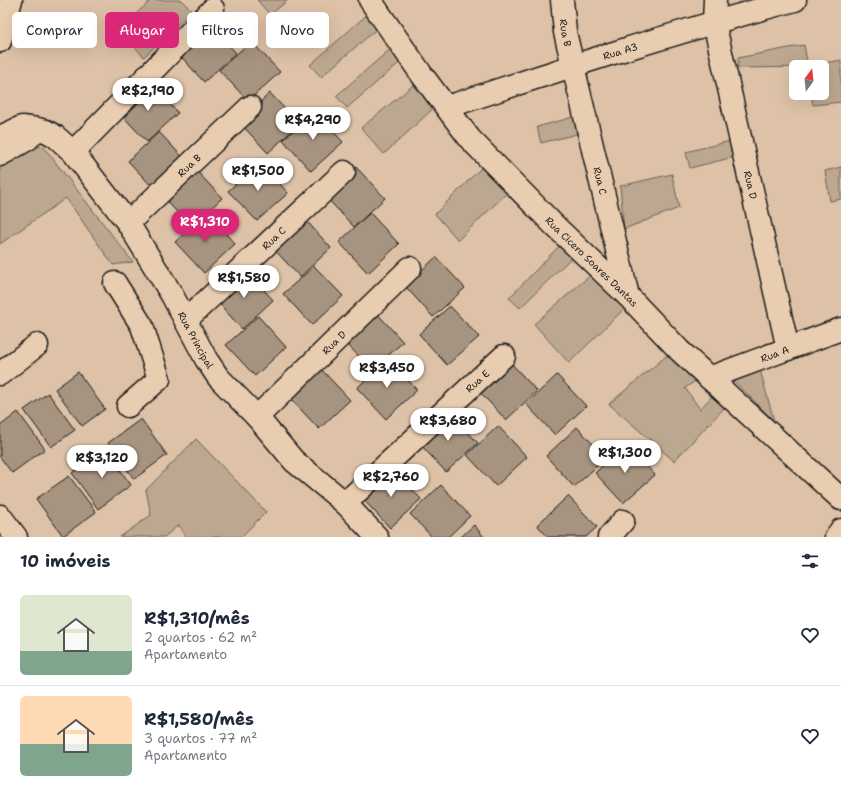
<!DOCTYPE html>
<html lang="pt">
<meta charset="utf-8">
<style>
body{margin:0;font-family:"Shantell Sans",sans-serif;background:#f2f2f3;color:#1f2937;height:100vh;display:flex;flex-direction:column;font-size:15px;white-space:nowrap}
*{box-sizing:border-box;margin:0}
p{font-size:13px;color:#747a83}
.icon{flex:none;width:22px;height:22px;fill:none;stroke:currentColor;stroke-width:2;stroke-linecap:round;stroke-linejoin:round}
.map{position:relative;height:537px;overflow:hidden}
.panel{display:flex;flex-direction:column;background:#fff;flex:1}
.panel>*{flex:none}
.guide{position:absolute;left:12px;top:12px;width:400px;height:36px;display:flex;gap:8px}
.needle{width:26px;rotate:15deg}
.buttons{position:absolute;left:789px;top:60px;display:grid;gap:8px}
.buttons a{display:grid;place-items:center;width:40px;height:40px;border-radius:6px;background:#fff;box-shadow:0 4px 16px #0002;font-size:20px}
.price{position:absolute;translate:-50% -34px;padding:0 9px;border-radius:14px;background:#fff;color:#222;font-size:13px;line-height:26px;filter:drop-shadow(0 1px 2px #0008)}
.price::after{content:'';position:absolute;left:50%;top:24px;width:12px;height:9px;margin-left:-6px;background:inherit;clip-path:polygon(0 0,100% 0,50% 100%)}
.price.on{background:#db2777;color:#fff}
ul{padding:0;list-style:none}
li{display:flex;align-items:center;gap:12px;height:100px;padding:0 20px}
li+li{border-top:1px solid #e0e1e3}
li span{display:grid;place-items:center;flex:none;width:112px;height:80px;border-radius:6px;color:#555}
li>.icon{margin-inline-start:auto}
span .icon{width:48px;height:48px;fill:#fffc;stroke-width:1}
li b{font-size:17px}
h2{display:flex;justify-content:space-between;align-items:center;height:48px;padding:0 20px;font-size:17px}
.chip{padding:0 14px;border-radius:6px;background:#fff;box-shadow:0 4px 16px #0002;font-size:14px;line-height:36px}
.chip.on{background:#db2777;color:#fff}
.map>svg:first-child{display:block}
</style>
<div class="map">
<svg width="841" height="537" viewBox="0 0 841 537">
<rect width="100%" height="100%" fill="#ddc2a7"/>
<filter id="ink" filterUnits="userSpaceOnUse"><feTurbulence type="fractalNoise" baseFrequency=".025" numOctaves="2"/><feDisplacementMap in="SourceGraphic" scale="8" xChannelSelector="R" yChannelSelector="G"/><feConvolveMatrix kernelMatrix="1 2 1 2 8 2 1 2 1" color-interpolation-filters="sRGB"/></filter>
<g filter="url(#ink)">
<g fill="#bca790" stroke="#6c6256">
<path d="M151 0H181L192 11 144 57 119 30Z"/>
<path d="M257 0H288L270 15Z"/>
<path d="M369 13 380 26 321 77 310 65Z"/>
<path d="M804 45 808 66 841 60V102L813 105 811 93H822V67L738 68V58Z"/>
<path d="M394 46 405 58 347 108 336 96Z"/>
<path d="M417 82 435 107 384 154 361 128Z"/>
<path d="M581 115 585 132 541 143 537 127Z"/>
<path d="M730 141 734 157 690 168 686 152Z"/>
<path d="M43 146 133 262 113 265 66 198 0 244V165L31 148Z"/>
<path d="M485 164 510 190 458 240 435 214Z"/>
<path d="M841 167V199L830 201 825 171Z"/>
<path d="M672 174 679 208 624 229 620 186Z"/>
<path d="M561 244 573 256 520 308 509 298Z"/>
<path d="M594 272 626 307 569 363 534 324Z"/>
<path d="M671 352 703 376 685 388 700 409 715 393 728 404 674 461 609 404Z"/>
<path d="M759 366 774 421 730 377Z"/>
<path d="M196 439 266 512 241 537H186L179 525 164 537H120L151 515 146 490Z"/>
</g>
<g fill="#a79480" stroke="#1c1c1c">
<path d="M207 22 236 53 204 82 176 51Z"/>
<path d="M251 41 280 72 248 101 219 70Z"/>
<path d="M150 82 178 113 147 142 118 111Z"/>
<path d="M270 93 299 124 268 153 239 122Z"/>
<path d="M314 111 343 142 311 171 283 140Z"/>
<path d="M159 132 188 163 157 192 128 161Z"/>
<path d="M260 162 288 193 257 221 228 191Z"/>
<path d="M193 167 222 198 191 227 162 196Z"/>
<path d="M356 167 385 198 354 227 325 196Z"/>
<path d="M207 213 235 244 204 273 175 242Z"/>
<path d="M370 213 399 244 368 273 339 242Z"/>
<path d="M303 217 331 248 300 277 271 246Z"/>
<path d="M436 257 465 288 433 317 405 286Z"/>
<path d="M314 266 343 296 312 325 283 294Z"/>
<path d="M245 269 273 300 242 329 214 298Z"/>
<path d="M450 306 479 337 447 365 419 334Z"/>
<path d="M375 311 403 342 372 370 343 340Z"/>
<path d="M258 316 286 347 255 376 226 345Z"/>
<path d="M388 359 417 390 386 419 357 388Z"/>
<path d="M508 360 537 391 506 420 477 389Z"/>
<path d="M321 369 350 400 319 429 290 398Z"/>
<path d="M78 372 105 409 82 426 55 389Z"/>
<path d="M557 375 586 406 555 435 526 404Z"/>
<path d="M48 393 75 430 51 447 24 410Z"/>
<path d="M18 412 45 449 12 473 0 457V426Z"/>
<path d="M449 412 478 443 446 472 417 441Z"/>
<path d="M141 419 167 455 134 479 108 443Z"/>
<path d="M498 426 527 457 496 486 467 455Z"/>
<path d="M577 427 606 458 574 487 546 456Z"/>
<path d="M626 444 655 475 623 503 595 473Z"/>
<path d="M105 449 131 485 98 509 72 473Z"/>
<path d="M392 468 421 499 390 528 361 497Z"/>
<path d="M69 476 96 512 63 536 36 499Z"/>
<path d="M441 485 470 516 448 537H432L410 514Z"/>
<path d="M568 496 597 527 586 537H548L537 525Z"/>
<path d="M474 525 484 537H461Z"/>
</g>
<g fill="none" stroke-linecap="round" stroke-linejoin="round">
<g stroke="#1c1c1c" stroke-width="25">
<g id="minor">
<path id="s1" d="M370 0 422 75 470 139 554 225 628 296 680 351 841 499"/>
<path id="s2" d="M562 0 565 32 573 66 628 296"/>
<path id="s3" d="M715 0 714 22 788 349"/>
<path d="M0 41 11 0"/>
<path id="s4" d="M447 107C562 69 678 31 795 0"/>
<path id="s5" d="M0 137 22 127 37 129 46 131 55 136 73 152 128 223 172 295 206 359 218 377 257 417 294 461 345 503 377 537"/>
<path d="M73 152 213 9"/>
<path d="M0 155 28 139 37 129"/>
<path id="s6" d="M128 223 250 107"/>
<path d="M115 283 142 326 159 379 128 406"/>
<path id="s7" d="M186 320 344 172"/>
<path d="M0 374 37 345"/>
<path id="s8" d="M709 378 841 329"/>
<path id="s9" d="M257 417 410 268"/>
<path id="s10" d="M345 503 504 356"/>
<path d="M609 537 623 521"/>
<path d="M836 537 841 530"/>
</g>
</g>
<g stroke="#1c1c1c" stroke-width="25">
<path id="major" d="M0 516 16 537"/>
</g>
<use href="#minor" stroke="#e9cdb0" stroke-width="22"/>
<use href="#major" stroke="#e9cdb0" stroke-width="22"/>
</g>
</g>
<g text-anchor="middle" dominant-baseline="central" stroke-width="3" stroke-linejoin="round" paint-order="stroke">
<g font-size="10" fill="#1c1c1c" stroke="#e9cdb0">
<text stroke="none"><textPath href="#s2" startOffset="33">Rua B</textPath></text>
<text stroke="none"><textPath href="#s4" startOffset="182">Rua A3</textPath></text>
<text stroke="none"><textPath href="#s6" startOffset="84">Rua B</textPath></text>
<text stroke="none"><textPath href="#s2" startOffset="185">Rua C</textPath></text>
<text stroke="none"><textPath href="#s3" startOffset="189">Rua D</textPath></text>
<text stroke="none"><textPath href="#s7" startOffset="120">Rua C</textPath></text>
<text stroke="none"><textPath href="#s1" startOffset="344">Rua Cicero Soares Dantas</textPath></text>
<text stroke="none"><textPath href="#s5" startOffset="308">Rua Principal</textPath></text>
<text stroke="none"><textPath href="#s9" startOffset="107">Rua D</textPath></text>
<text stroke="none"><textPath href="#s8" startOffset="70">Rua A</textPath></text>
<text stroke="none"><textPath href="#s10" startOffset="180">Rua E</textPath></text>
</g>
</g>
</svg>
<div class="buttons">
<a><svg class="needle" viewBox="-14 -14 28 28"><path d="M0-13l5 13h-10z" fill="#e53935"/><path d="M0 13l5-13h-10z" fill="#747a83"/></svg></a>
</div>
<b class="price" style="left:148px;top:112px">R$2,190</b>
<b class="price" style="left:313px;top:141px">R$4,290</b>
<b class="price" style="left:258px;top:192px">R$1,500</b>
<b class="price on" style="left:205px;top:243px">R$1,310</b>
<b class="price" style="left:244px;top:299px">R$1,580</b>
<b class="price" style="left:387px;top:389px">R$3,450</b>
<b class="price" style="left:448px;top:442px">R$3,680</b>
<b class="price" style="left:625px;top:474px">R$1,300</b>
<b class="price" style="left:102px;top:479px">R$3,120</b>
<b class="price" style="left:391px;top:498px">R$2,760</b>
<div class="guide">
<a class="chip">Comprar</a>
<a class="chip on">Alugar</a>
<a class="chip">Filtros</a>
<a class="chip">Novo</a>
</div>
</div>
<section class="panel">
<h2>10 imóveis<svg class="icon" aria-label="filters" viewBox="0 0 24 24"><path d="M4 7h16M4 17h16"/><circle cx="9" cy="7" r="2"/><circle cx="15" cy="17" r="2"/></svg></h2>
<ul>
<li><span style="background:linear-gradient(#dfe7d0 70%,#7fa58c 0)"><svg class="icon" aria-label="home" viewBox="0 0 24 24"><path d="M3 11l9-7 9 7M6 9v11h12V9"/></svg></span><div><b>R$1,310/mês</b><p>2 quartos · 62 m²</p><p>Apartamento</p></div><svg class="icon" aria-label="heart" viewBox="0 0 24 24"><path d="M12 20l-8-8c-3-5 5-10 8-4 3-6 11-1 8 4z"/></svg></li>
<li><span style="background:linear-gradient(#ffd9b3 60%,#7fa58c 0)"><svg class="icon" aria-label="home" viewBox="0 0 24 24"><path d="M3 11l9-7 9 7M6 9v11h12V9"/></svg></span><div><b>R$1,580/mês</b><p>3 quartos · 77 m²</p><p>Apartamento</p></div><svg class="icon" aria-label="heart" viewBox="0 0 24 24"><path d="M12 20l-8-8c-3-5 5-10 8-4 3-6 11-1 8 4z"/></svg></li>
</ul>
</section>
